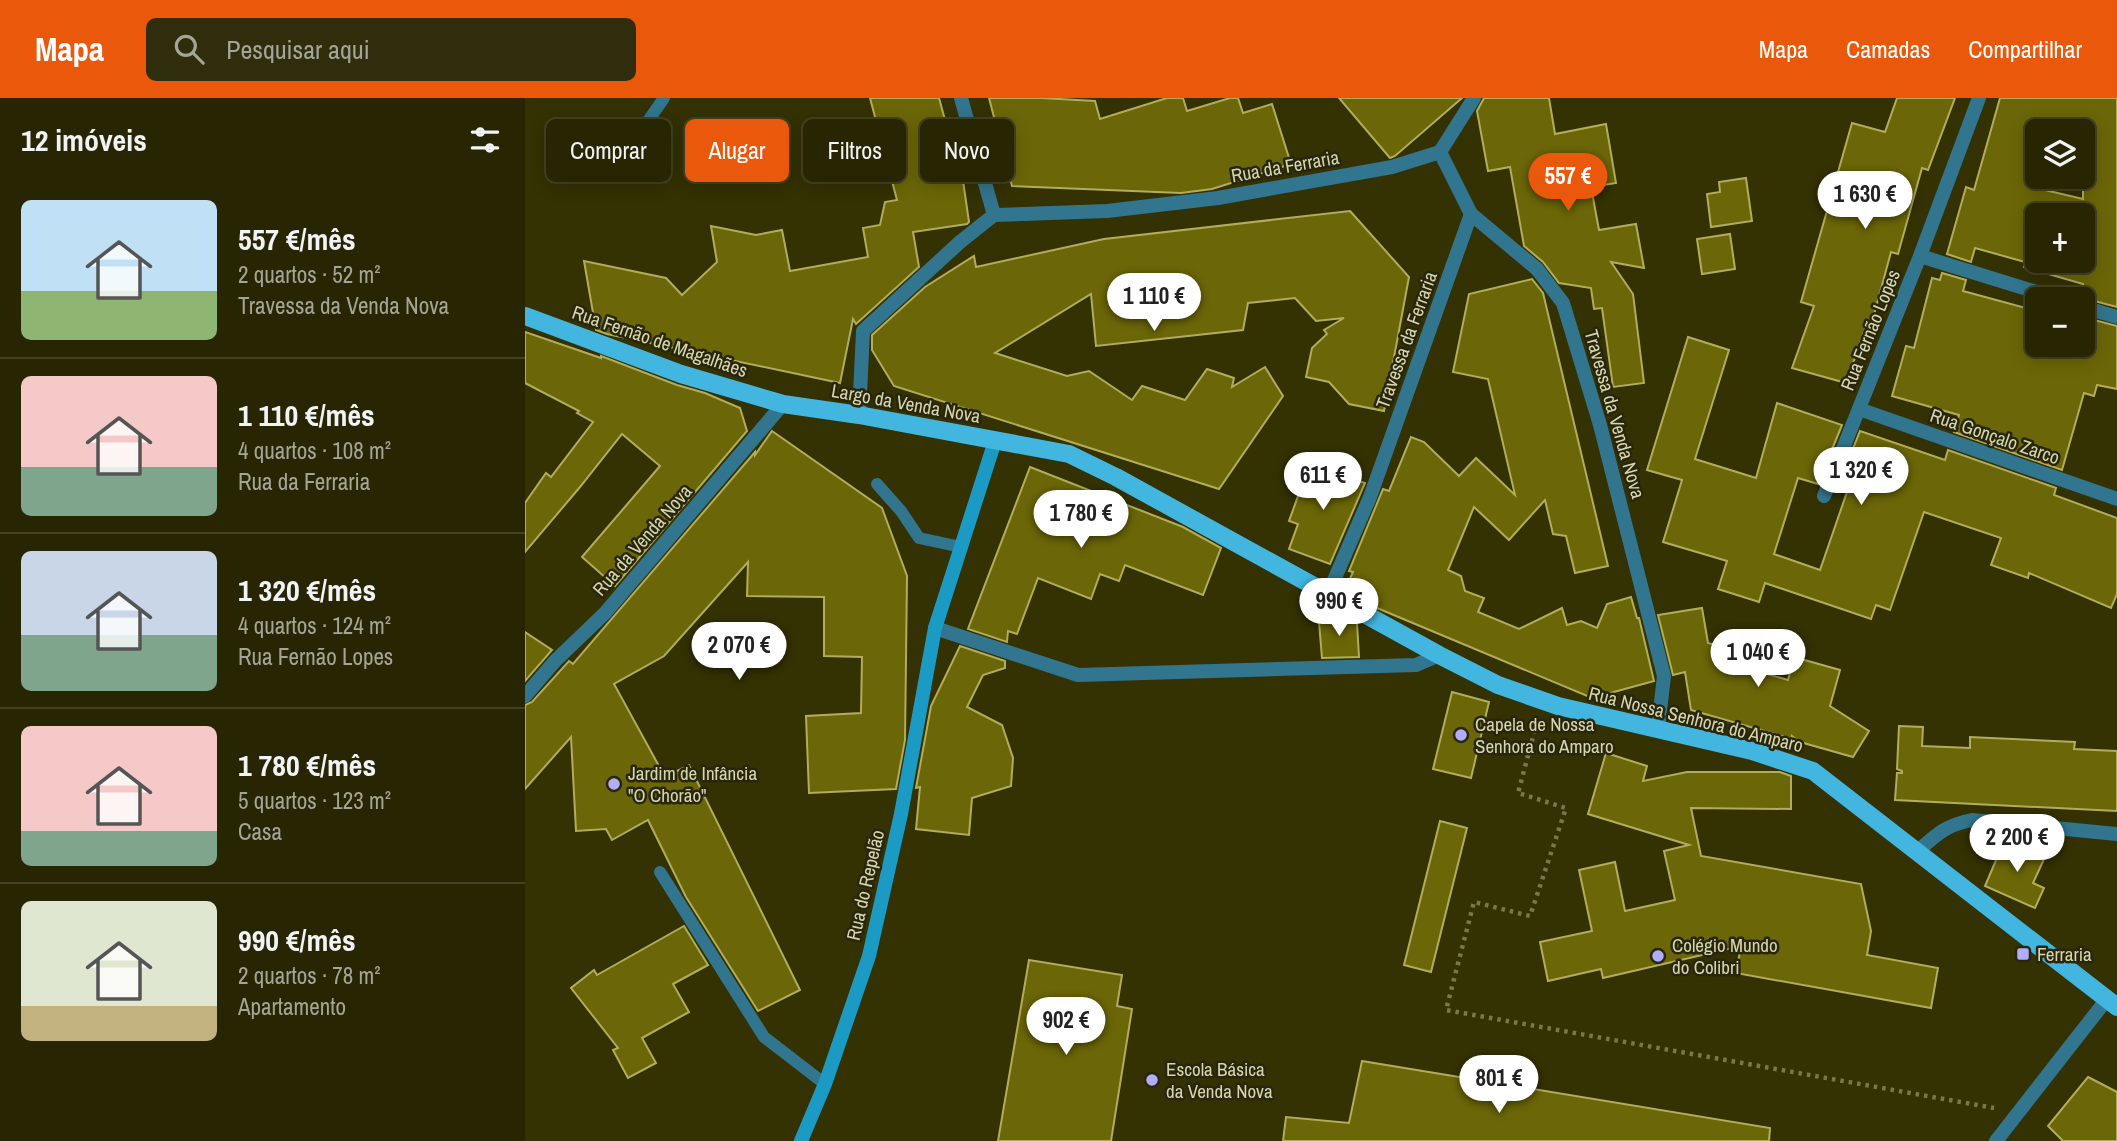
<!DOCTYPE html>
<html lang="pt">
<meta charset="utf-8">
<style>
body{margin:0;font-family:"Archivo Narrow",sans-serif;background:#2f2d0c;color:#f1f3f6;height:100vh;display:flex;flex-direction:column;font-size:26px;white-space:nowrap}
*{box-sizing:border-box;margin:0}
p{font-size:23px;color:#a4a599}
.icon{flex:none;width:38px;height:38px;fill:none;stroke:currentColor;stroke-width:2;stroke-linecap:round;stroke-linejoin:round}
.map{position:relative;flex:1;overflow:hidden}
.panel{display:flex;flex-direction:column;background:#272502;width:525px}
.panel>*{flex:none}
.guide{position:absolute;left:21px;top:21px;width:665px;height:63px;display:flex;gap:14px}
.fabs{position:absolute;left:1500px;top:21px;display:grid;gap:14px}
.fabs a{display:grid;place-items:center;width:70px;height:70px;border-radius:10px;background:#272502;box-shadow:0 4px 18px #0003,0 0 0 2px #434224;font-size:35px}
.price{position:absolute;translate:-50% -60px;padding:0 16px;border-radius:24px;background:#fff;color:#222;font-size:23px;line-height:46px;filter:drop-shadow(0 2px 4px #0008)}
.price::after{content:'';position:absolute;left:50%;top:42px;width:21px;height:16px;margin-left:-10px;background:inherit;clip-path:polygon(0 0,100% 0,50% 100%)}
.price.active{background:#ea580c;color:#fff}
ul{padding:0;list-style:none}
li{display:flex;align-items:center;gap:21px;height:175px;padding:0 21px}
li+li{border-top:2px solid #434224}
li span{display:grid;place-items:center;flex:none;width:196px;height:140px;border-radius:10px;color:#555}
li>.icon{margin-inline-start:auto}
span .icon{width:84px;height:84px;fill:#fffc;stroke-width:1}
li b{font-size:30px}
h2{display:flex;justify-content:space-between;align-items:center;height:84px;padding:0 21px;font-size:30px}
.pill{padding:0 24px;border-radius:10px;background:#272502;box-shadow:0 4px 18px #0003,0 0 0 2px #434224;font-size:24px;line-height:63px}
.pill.active{background:#ea580c;color:#fff}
header{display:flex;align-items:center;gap:42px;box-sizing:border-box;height:98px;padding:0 35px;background:#ea580c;color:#fff}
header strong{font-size:33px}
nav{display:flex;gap:38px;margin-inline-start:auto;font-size:24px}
.search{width:490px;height:63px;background:#2f2d0c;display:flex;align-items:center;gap:18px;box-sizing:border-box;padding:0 24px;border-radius:10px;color:#a4a599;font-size:26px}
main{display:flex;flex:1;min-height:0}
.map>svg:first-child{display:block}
</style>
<header>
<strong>Mapa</strong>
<div class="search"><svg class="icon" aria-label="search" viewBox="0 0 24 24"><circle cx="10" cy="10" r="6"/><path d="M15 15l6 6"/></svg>Pesquisar aqui</div>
<nav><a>Mapa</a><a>Camadas</a><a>Compartilhar</a></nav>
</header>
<main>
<section class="panel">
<h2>12 imóveis<svg class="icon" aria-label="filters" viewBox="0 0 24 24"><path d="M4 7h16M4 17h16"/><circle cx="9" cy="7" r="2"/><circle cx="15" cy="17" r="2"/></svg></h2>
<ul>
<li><span style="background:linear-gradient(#bfe0f5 65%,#8fb573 0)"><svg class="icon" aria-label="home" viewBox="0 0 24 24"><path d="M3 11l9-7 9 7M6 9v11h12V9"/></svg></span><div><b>557 €/mês</b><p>2 quartos · 52 m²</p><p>Travessa da Venda Nova</p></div></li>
<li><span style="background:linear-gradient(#f6c9c9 65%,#7fa58c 0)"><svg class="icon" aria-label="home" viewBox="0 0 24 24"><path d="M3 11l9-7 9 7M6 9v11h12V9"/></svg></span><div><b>1 110 €/mês</b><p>4 quartos · 108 m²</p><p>Rua da Ferraria</p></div></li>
<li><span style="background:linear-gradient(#c9d6e8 60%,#7fa58c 0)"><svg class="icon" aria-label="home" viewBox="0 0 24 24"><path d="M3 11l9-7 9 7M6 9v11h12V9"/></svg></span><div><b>1 320 €/mês</b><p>4 quartos · 124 m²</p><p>Rua Fernão Lopes</p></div></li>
<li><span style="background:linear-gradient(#f6c9c9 75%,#7fa58c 0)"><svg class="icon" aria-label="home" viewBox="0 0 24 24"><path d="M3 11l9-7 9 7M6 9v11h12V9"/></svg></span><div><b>1 780 €/mês</b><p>5 quartos · 123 m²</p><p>Casa</p></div></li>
<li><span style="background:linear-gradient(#dfe7d0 75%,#c2b280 0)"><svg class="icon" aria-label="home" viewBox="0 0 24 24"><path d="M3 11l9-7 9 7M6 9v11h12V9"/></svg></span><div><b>990 €/mês</b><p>2 quartos · 78 m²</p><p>Apartamento</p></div></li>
</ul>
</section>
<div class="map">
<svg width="1592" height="1043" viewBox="0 0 1592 1043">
<rect width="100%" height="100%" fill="#343103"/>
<g fill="#6b6607" stroke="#b1ad5c" stroke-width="2" fill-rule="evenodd">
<path d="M345 0H414L431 62H435L444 124 442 126 388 134 394 169 331 226 328 221 315 285 82 236 71 232 59 163 141 180 157 197 192 164 186 128 231 137 257 132 265 173 343 159 338 130 355 127 360 104 372 102Z"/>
<path d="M464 0H516L570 3 575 21 642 0H658L662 13 705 0H713L718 15 747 6 766 66 687 91 656 95 487 88Z"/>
<path d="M814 0H937L870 58 865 60Z"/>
<path d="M959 0H1024L1030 36 1081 26 1091 85 1066 89 1074 132 1111 126 1119 170 1086 164 1108 196 1119 285 1088 289 1077 210 1069 211 1066 190 1034 185 1018 164 999 148 985 69 963 73 952 13Z"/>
<path d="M1372 0H1430L1403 72 1397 70 1373 156 1366 154 1347 224 1343 223 1321 285 1267 270 1289 208 1276 204 1327 25 1360 34Z"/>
<path d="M1475 0H1592V209L1558 200V186L1499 169 1500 164 1450 150 1446 164 1422 156 1441 89 1449 92ZM1512 33H1558V101L1507 89 1512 72ZM1512 117H1558V163H1512Z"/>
<path d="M1221 80 1227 123 1186 129 1182 96 1195 94 1194 84Z"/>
<path d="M825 113 884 179 859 313 824 306 804 284 781 279 787 250 802 236 799 232 819 220 791 223 770 200 723 205 718 232 571 248 566 196 470 255 542 278 564 273 607 302 617 288 660 302 682 271 709 280 707 289 740 269 758 298 694 391 369 288 347 252V237L400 189 449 158 451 169 579 141Z"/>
<path d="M1205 136 1210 171 1177 176 1172 141Z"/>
<path d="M1417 175 1441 182 1438 193 1512 213V247H1558V219L1592 228V291L1572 287 1569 298 1559 295 1537 372 1429 334 1434 317 1367 298 1381 248 1389 250 1407 180 1415 182Z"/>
<path d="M1007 181 1018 195 1083 468 1050 475 1041 438 1028 436 1020 402 984 442 949 409 923 472 936 478 940 493 959 500 953 514 994 531 1037 510 1042 527 1056 523 1072 530 1082 506 1106 499 1112 520H1114L1129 583 1067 600 852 510 820 492 828 474 824 473 858 391 864 393 886 339 899 344 934 378 951 360 990 397 963 281 928 274 944 196Z"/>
<path d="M0 234 76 260V258L152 287 180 295 215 310 222 333 90 488 57 459 135 368 97 336 55 389 0 454V405L21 375 26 379 68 324 52 315 54 313 0 285Z"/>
<path d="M1163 239 1204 252 1170 361 1231 380 1252 305 1317 327 1293 386 1273 380 1249 456 1295 472 1322 394 1312 391 1335 333 1420 362 1423 352 1531 390 1529 397 1592 420V496L1586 510 1504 475 1503 480 1466 467 1476 440 1399 414 1365 512 1351 507 1346 521 1240 485 1234 504 1193 491 1202 463 1138 444 1157 382 1122 372Z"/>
<path d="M247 333 357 410 382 478 380 642 371 691 284 695 281 618 336 615 337 559 299 558V499L222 498 223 464 139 558 89 586 140 679 164 667 275 892 233 913 161 799 123 722 87 742 81 731 51 733 46 639 0 691V607L7 604 44 563 48 566 230 354V357Z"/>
<path d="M785 365 840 385 805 466 764 451 773 426 764 423Z"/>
<path d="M505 369 658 429 696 450 678 497 600 467 594 483 575 476 566 501 513 480 492 536 483 533 482 544 443 531Z"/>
<path d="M1177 510 1183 545 1219 555 1221 570 1263 582 1269 559 1315 572 1305 608 1344 633 1328 659 1275 644 1267 638V641L1166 612 1160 574 1148 577 1133 517Z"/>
<path d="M811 513 832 525 834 559 797 560 794 524 807 523Z"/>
<path d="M0 534 27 552 0 583Z"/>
<path d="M435 548 480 563V570L458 577 442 609 477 627 488 660 486 688 447 700 444 737 391 731 395 689 391 690 406 608Z"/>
<path d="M927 594 964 604 946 680 908 671Z"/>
<path d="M1374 628 1398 629 1397 648 1445 650V639L1550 644 1549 651 1592 653V713L1370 702 1372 675H1377V673L1372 671Z"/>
<path d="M1081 655 1122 668 1118 683 1162 674H1255L1266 678V711L1166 710 1176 758 1336 786 1346 833 1342 857 1413 870 1406 910 1211 875 1216 848 1078 880 1076 871 1023 883 1015 844 1067 833 1054 772 1090 764 1100 813 1150 802 1139 753 1164 747 1063 716Z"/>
<path d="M915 723 942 730 906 874 879 867Z"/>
<path d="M1480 741 1520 759 1508 785 1519 790 1510 810 1460 788Z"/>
<path d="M159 828 183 867 148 886 164 914 117 940 131 965 103 980 88 952 93 950 46 890 69 872 72 877Z"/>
<path d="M504 862 597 877 592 908 607 911 586 1043H473Z"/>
<path d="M837 963 1245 1030 1244 1043H758L761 1019 824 1025Z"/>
<path d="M1563 979 1592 994V1043H1538L1523 1028Z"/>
</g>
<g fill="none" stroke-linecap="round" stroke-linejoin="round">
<path stroke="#79774c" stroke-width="4.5" stroke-dasharray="3.5 5" stroke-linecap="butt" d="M1012 624 993 695 1041 710 1005 818 949 804 921 912 1469 1010"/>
<g stroke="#32758e" stroke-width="12">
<path d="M116 33 139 0"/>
<path d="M352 386 376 413 394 440 436 449"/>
<path d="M135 774 239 939 300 986"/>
</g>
<g stroke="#32758e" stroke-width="14">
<path d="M436 0 469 117"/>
<path d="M915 54 946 116 1012 171 1038 205 1075 327 1139 578 1133 630"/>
<path d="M1395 158 1534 201"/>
<path d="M1558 209 1592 219"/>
<path d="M1334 311 1592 401"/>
<path d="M334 317 338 233 435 144 469 117 582 113 693 100 867 69 915 54 949 0"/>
<path d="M1299 398 1395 158 1454 0"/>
<path d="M803 496 845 399 946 116"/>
<path d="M410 530 553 577 891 567 914 557"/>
<path d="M0 598 30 563 80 515 258 306"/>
<path d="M1393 753C1412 736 1421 727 1447 722L1592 736"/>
<path d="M1471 1043 1582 901"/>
</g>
<path stroke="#1b9bc3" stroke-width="14" d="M276 1043 300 986 344 858 376 716 410 530 470 343"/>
<path stroke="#42b6df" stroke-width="18" d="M0 218 156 276 258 306 334 317 544 356 591 379 914 557 973 587 1033 608 1227 653 1288 673 1592 909"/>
</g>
<g fill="#b1adfa" stroke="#28270d" stroke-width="2.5">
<circle cx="936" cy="637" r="7"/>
<circle cx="89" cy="686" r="7"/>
<rect x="1491" y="849" width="14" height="14" rx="3.5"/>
<circle cx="1133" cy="858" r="7"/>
<circle cx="627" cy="982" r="7"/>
</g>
<g text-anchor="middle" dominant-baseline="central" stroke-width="5" stroke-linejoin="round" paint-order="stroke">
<g font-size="19" fill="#d6d5ae" stroke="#28270d">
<text transform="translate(760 68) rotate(-10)">Rua da Ferraria</text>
<text transform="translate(1345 232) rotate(-68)">Rua Fernão Lopes</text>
<text transform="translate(881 242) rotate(-70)">Travessa da Ferraria</text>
<text transform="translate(135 243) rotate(19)">Rua Fernão de Magalhães</text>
<text transform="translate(381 305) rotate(10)">Largo da Venda Nova</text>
<text transform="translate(1090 316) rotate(74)">Travessa da Venda Nova</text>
<text transform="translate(1470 338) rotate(19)">Rua Gonçalo Zarco</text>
<text transform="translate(117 442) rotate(-49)">Rua da Venda Nova</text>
<text transform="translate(1171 621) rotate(14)">Rua Nossa Senhora do Amparo</text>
<text transform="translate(340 787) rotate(-77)">Rua do Repelão</text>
</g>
<g font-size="19" fill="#d6d5ae" stroke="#28270d" text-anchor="start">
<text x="950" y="626">Capela de Nossa<tspan x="950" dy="22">Senhora do Amparo</tspan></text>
<text x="103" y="675">Jardim de Infância<tspan x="103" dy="22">"O Chorão"</tspan></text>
<text x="1147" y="847">Colégio Mundo<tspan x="1147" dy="22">do Colibri</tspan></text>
<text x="1512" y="856">Ferraria</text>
<text x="641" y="971">Escola Básica<tspan x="641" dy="22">da Venda Nova</tspan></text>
</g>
</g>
</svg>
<div class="fabs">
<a><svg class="icon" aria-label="layers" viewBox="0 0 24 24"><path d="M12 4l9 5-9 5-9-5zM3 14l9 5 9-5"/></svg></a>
<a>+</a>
<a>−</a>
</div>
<b class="price active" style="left:1043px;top:115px">557 €</b>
<b class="price" style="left:1340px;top:133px">1 630 €</b>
<b class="price" style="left:629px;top:235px">1 110 €</b>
<b class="price" style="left:1336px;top:409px">1 320 €</b>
<b class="price" style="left:798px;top:414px">611 €</b>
<b class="price" style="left:556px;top:452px">1 780 €</b>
<b class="price" style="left:814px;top:540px">990 €</b>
<b class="price" style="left:214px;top:584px">2 070 €</b>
<b class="price" style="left:1233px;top:591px">1 040 €</b>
<b class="price" style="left:1492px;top:776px">2 200 €</b>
<b class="price" style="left:541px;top:959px">902 €</b>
<b class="price" style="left:974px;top:1017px">801 €</b>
<div class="guide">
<a class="pill">Comprar</a>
<a class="pill active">Alugar</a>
<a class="pill">Filtros</a>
<a class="pill">Novo</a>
</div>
</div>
</main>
